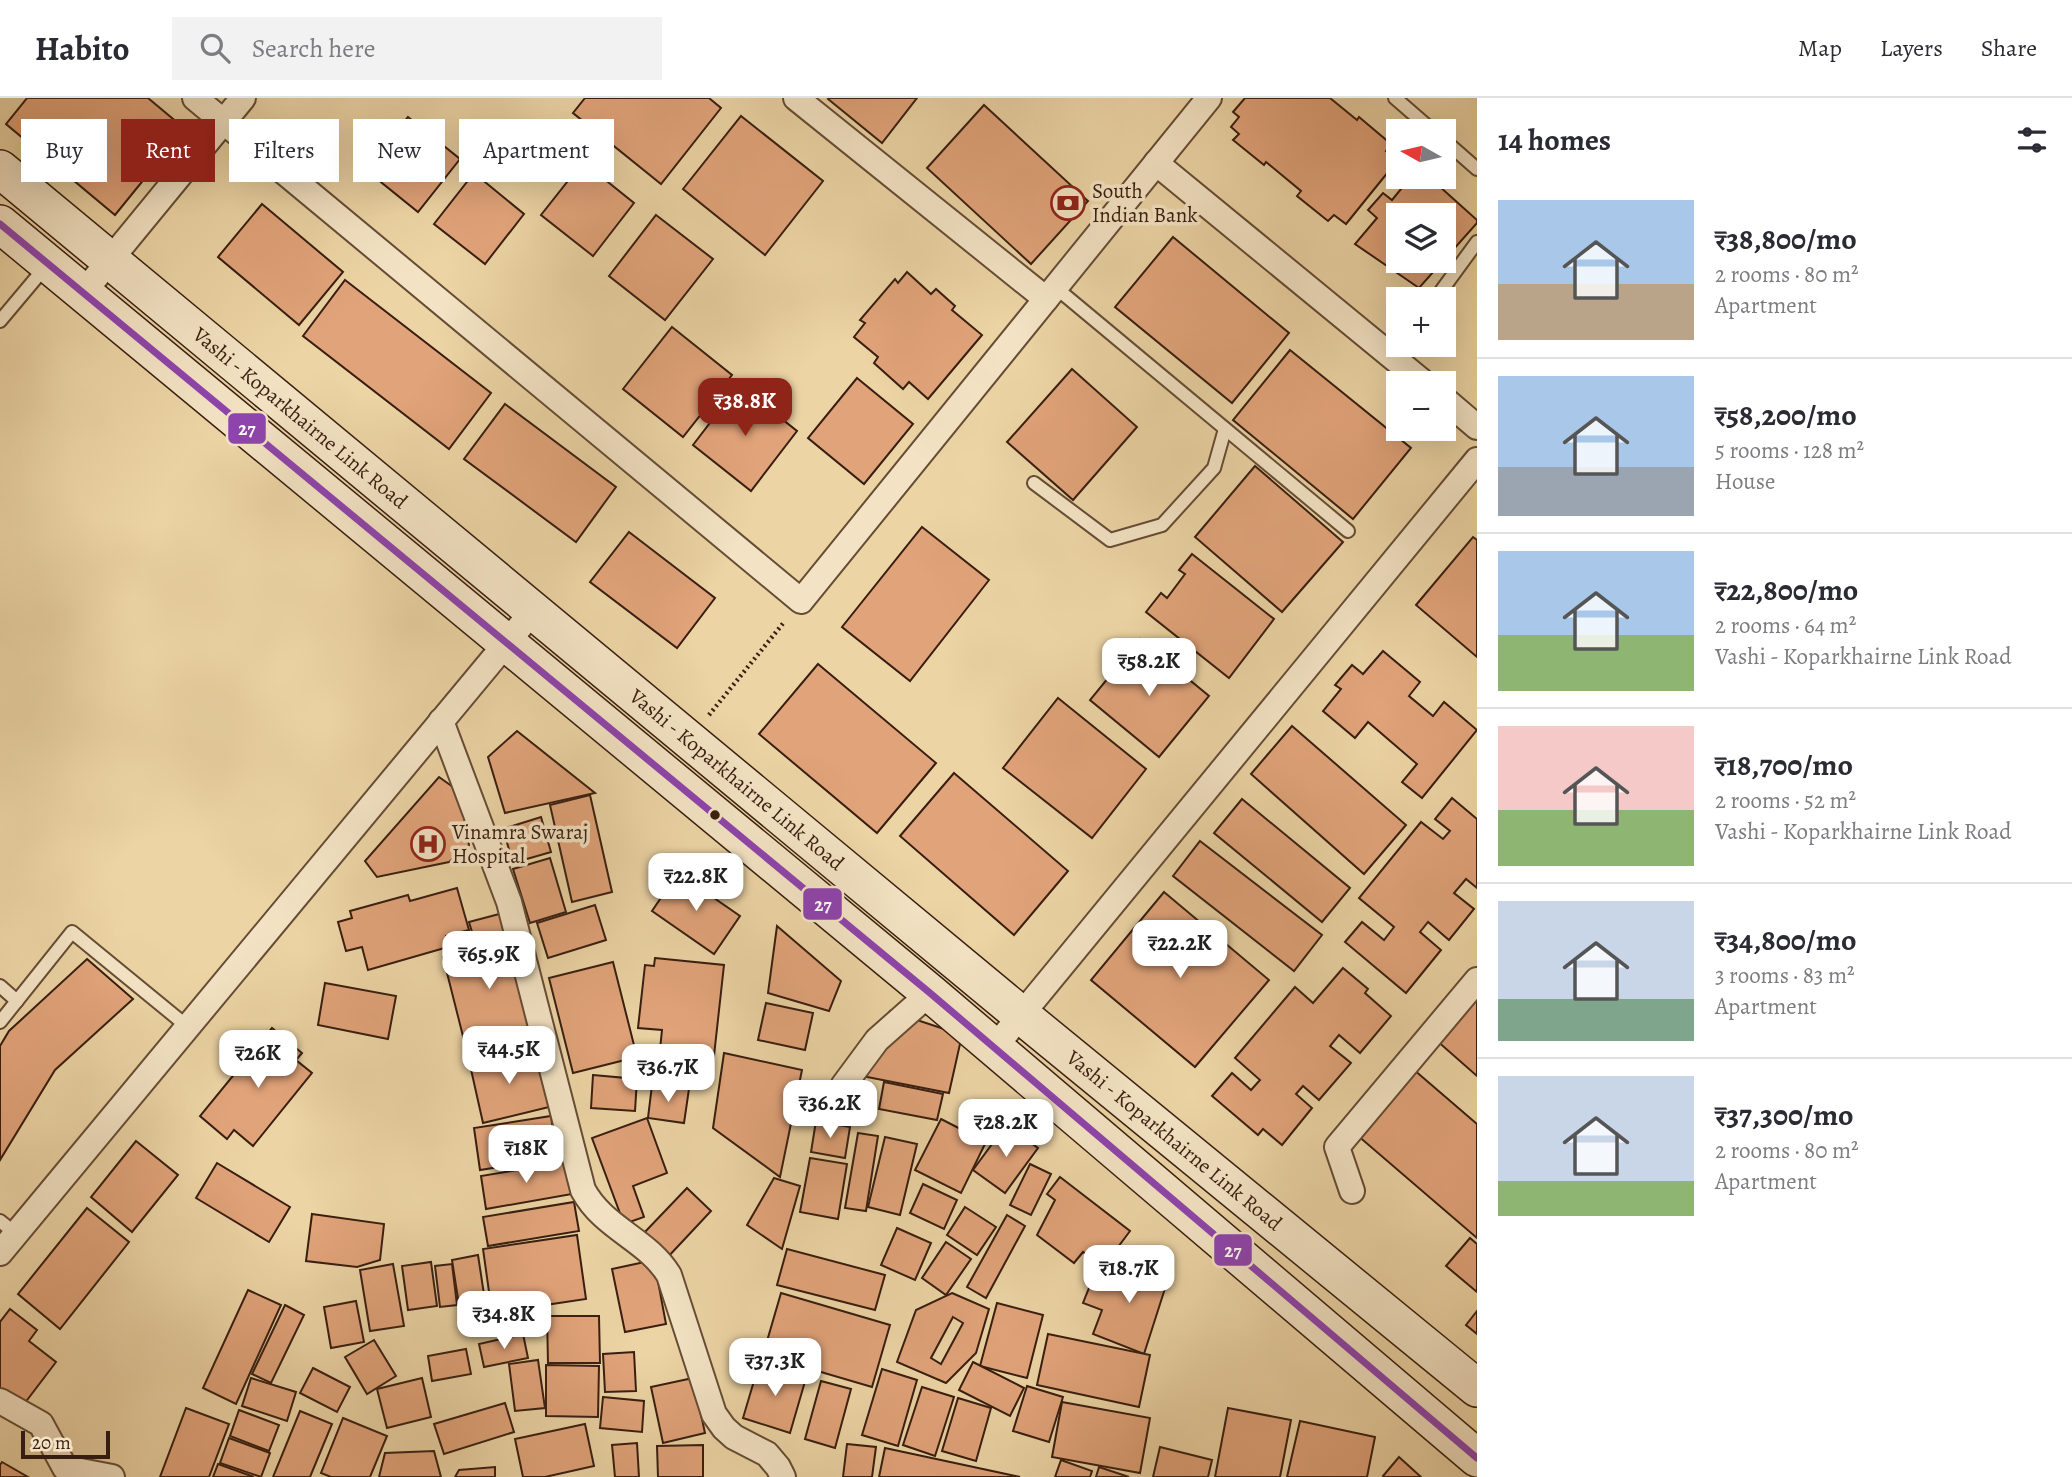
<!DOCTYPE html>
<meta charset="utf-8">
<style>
body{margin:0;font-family:Alegreya,serif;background:#f2f2f3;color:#2b2b33;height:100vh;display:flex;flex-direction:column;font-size:26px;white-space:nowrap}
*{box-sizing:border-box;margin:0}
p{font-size:23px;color:#7c7c81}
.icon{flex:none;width:38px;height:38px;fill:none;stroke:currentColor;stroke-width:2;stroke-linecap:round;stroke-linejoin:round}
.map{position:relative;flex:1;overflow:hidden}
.details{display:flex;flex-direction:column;background:#fff;width:595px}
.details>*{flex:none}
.guide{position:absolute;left:21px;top:21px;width:665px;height:63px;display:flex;gap:14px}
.needle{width:46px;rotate:278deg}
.tools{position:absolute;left:1386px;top:21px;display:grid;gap:14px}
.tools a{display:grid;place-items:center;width:70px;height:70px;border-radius:0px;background:#fff;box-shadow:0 7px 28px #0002;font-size:35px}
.scale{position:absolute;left:21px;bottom:18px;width:89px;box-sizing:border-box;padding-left:7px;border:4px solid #381e10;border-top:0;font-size:19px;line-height:24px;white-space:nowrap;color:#381e10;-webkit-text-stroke:5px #f3e3c4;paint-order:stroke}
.price{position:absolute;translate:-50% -60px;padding:0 16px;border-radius:14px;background:#fff;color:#222;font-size:23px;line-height:46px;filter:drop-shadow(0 2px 4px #0008)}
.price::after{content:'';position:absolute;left:50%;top:42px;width:21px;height:16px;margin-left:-10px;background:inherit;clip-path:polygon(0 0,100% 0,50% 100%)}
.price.on{background:#8f2418;color:#fff}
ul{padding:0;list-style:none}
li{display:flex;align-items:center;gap:21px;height:175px;padding:0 21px}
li+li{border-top:2px solid #e1e1e2}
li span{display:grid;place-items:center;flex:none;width:196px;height:140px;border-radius:0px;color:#555}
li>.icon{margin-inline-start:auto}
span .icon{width:84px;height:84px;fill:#fffc;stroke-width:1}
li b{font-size:30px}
h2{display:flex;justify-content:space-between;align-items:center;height:84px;padding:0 21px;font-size:30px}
.tag{padding:0 24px;border-radius:0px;background:#fff;box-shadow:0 7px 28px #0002;font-size:24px;line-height:63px}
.tag.on{background:#8f2418;color:#fff}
header{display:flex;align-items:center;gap:42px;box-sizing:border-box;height:98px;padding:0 35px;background:#fff;border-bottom:2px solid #e1e1e2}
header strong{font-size:33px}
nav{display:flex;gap:38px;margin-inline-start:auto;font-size:24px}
.search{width:490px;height:63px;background:#f2f2f3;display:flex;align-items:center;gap:18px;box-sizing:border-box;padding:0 24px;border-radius:0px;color:#7c7c81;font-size:26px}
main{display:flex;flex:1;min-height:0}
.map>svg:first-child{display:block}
</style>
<header>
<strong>Habito</strong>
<div class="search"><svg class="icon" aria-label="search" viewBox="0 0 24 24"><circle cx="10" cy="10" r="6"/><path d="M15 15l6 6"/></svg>Search here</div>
<nav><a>Map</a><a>Layers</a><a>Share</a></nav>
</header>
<main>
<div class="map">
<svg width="1477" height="1379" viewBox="0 0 1477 1379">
<rect width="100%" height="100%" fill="#ecd4a5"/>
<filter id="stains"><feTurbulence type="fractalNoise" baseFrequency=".00286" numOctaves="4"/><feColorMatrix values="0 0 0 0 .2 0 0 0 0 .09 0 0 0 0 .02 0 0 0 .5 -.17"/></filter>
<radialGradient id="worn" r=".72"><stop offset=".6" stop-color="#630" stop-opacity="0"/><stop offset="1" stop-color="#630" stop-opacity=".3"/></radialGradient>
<g fill="#e1a37a" stroke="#381e10" stroke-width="2" fill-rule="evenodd">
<path d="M27 0H148L185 31 115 117 6 26Z"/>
<path d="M585 0H709L721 10 661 86 573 15Z"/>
<path d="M829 0H917L882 45 828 1Z"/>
<path d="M1245 0H1330L1357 22 1359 19 1391 46 1386 53 1397 63 1346 126 1334 117 1328 123 1297 98 1301 93 1266 64 1264 67 1233 42 1239 36 1231 29 1239 19 1233 14Z"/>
<path d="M984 7 1088 103 1031 166 927 70Z"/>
<path d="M741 18 823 83 765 157 683 91Z"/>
<path d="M408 19 460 61 418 114 366 72Z"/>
<path d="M583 64 634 105 593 158 541 117Z"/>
<path d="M474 75 524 116 485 166 434 126Z"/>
<path d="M1398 79H1429L1477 122V125L1444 162V117H1398V163H1443L1419 190 1355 146 1377 120 1368 112 1383 95 1392 102 1406 85Z"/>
<path d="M262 106 343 174 299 227 218 159Z"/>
<path d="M656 117 713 161 665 222 609 178Z"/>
<path d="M1173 139 1289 235 1232 305 1115 209Z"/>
<path d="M907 174 931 196 936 191 955 208 952 212 982 237 928 301 909 284 903 291 874 265 878 259 854 239 865 225 860 222 895 181 898 185Z"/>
<path d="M345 182 491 295 449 351 303 238Z"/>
<path d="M672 229 732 277 683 339 623 291Z"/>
<path d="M1290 252 1411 350 1353 421 1233 322Z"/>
<path d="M1072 271 1137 329 1073 402 1007 344Z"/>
<path d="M857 280 913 326 864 386 808 340Z"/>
<path d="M739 287 797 333 751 393 693 347Z"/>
<path d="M505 306 616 389 576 444 464 361Z"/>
<path d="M1255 368 1343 444 1282 514 1195 439Z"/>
<path d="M922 429 989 482 910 583 842 529Z"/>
<path d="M629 434 715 500 677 550 590 484Z"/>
<path d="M1473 439 1477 442V559L1416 507Z"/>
<path d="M1192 456 1274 521 1229 580 1146 514 1161 495 1167 500 1185 476 1179 472Z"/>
<path d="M1140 541 1209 598 1159 659 1090 602Z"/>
<path d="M1383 553 1420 584 1409 598 1433 618 1444 604 1477 632 1422 700 1402 684 1417 666 1368 624 1355 640 1323 613 1341 591 1335 587 1352 567 1363 576Z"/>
<path d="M818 566 936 665 877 735 759 636Z"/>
<path d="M1058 600 1146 671 1092 740 1003 670Z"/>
<path d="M1292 628 1406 727 1364 776 1251 676Z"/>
<path d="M517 633 595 695 505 715 488 659Z"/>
<path d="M954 675 1068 773 1014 837 900 738Z"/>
<path d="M439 679 460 694 469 747 449 764 377 779 365 763Z"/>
<path d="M590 697 612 794 572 804 550 707Z"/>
<path d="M1452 700 1477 721V790L1466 781 1454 795 1474 811 1449 842 1428 824 1420 834 1441 852 1406 895 1345 844 1362 824 1384 842 1394 829 1359 800 1421 724 1443 741 1450 733 1435 721Z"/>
<path d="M1242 701 1350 790 1322 824 1214 735Z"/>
<path d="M541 719 551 754 513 765 503 731Z"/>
<path d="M1200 743 1322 837 1294 873 1173 778Z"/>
<path d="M550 760 566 814 530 825 513 771Z"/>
<path d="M678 775 740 818 714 856 652 813Z"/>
<path d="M457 790 469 832 446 838 448 849 368 872 362 849 346 853 338 824 352 820 350 813 408 797 410 803Z"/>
<path d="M1164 794 1269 882 1195 969 1091 882Z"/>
<path d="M595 807 606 842 548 860 537 825Z"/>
<path d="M503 815 536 945 469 962 443 859 463 854 459 838 472 834 469 824Z"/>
<path d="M777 828 841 883 829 913 768 895Z"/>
<path d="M655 860 724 867 711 985 657 980 662 932 638 930 645 867 654 868Z"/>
<path d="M87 861 133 901 55 972 0 1062V948L9 933Z"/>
<path d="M613 864 637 959 573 975 549 880Z"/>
<path d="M1343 870 1368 891 1365 895 1391 918 1360 955 1339 937 1330 948 1351 965 1319 1002 1303 988 1296 996 1312 1010 1282 1047 1263 1031 1258 1037 1212 998 1232 975 1251 992 1260 982 1235 960 1295 889 1313 905Z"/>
<path d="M325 885 396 898 388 941 318 927Z"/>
<path d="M1477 893V978L1436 942Z"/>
<path d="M766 905 813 915 805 952 758 942Z"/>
<path d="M890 913 962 937 949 995 862 978Z"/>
<path d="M272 930 302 955 296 962 312 975 253 1048 234 1032 227 1041 200 1018Z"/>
<path d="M535 951 549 1009 483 1025 470 967Z"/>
<path d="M724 955 802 972 780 1079 713 1030Z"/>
<path d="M1413 971 1477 1026V1140L1357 1037Z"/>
<path d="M593 977 637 981 635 1013 591 1010Z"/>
<path d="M884 984 943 996 937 1022 879 1011Z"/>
<path d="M652 987 689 991 684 1025 648 1020Z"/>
<path d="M551 1018 557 1060 480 1072 474 1030Z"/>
<path d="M647 1020 667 1075 633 1088 644 1119 624 1126 592 1040Z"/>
<path d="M941 1021 986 1044 961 1095 915 1072Z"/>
<path d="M816 1023 850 1029 845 1060 811 1054Z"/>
<path d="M1006 1027 1038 1050 1005 1095 973 1072Z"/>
<path d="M858 1035 878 1038 866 1113 845 1110Z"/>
<path d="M885 1039 917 1046 900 1117 868 1109Z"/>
<path d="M136 1043 178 1077 132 1134 91 1099Z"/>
<path d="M810 1060 847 1066 838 1121 800 1114Z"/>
<path d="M567 1064 572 1096 486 1111 481 1078Z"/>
<path d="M217 1065 290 1109 269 1144 196 1100Z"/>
<path d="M1030 1066 1051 1076 1031 1117 1010 1107Z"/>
<path d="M1060 1079 1130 1133 1103 1169 1083 1154 1074 1165 1037 1137 1055 1102 1047 1096Z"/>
<path d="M774 1080 800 1088 782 1151 747 1127Z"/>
<path d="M923 1086 957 1102 944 1131 910 1115Z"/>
<path d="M687 1090 711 1113 666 1161 642 1137Z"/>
<path d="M574 1104 579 1133 488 1148 483 1119Z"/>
<path d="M965 1109 996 1129 977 1157 947 1137Z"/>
<path d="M87 1110 129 1144 60 1231 18 1196Z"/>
<path d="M312 1116 384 1126 380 1162 357 1169 306 1163Z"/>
<path d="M1007 1117 1025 1128 986 1200 967 1189Z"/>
<path d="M897 1130 931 1145 915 1182 881 1167Z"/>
<path d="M577 1137 586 1201 492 1215 483 1151Z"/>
<path d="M1470 1140 1477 1146V1194L1446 1168Z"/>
<path d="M946 1144 971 1161 946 1197 922 1180Z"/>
<path d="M787 1151 885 1177 875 1212 777 1187Z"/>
<path d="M1138 1155 1169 1178 1144 1256 1093 1236 1102 1212 1083 1205 1093 1180 1117 1189Z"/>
<path d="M478 1157 485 1203 459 1207 452 1162Z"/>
<path d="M654 1162 666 1226 625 1234 612 1171Z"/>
<path d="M431 1164 437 1208 408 1212 402 1168Z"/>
<path d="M393 1166 404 1228 370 1233 360 1172Z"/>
<path d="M452 1166 457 1207 440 1209 435 1168Z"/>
<path d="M248 1192 281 1207 236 1306 203 1290Z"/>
<path d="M781 1195 890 1227 872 1289 763 1257Z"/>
<path d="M952 1195 989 1211 976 1255 946 1285 897 1264 916 1212ZM953 1219 963 1225 941 1266 931 1260Z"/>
<path d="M356 1203 364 1244 331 1250 324 1209Z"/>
<path d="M997 1205 1043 1217 1027 1280 980 1268Z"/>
<path d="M285 1207 304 1217 271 1285 252 1276Z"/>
<path d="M10 1211 37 1232 29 1243 56 1264 21 1310 0 1302V1224Z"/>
<path d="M1477 1213V1236L1466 1227Z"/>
<path d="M547 1218H599L600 1265H548Z"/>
<path d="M523 1236 528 1260 484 1269 479 1246Z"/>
<path d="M1048 1236 1150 1257 1139 1309 1037 1287Z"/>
<path d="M374 1242 396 1278 367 1296 345 1259Z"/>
<path d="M466 1251 471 1276 432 1283 428 1258Z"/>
<path d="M634 1254 636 1293 605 1294 603 1256Z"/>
<path d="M538 1262 545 1310 515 1313 509 1266Z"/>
<path d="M973 1264 1024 1290 1010 1318 959 1292Z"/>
<path d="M759 1266 806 1280 790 1335 743 1320Z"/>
<path d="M546 1267 599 1268 598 1319 546 1318Z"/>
<path d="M313 1270 350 1289 337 1314 300 1295Z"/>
<path d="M882 1271 917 1282 898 1348 862 1337Z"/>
<path d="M251 1280 296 1294 287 1323 242 1308Z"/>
<path d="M422 1280 431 1319 387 1330 377 1291Z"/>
<path d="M693 1280 705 1335 663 1345 651 1289Z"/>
<path d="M821 1283 851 1291 835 1350 805 1341Z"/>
<path d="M1027 1288 1063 1299 1049 1344 1013 1333Z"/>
<path d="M922 1289 954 1299 935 1358 903 1347Z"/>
<path d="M603 1299 644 1303 642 1334 600 1330Z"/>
<path d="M958 1300 991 1310 976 1363 942 1353Z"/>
<path d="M1062 1304 1150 1320 1140 1375 1052 1359Z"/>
<path d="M505 1305 514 1334 444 1356 434 1326Z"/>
<path d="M186 1310 229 1326 209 1379H160Z"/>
<path d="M1228 1310 1291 1322 1280 1379H1215Z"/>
<path d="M239 1312 279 1327 269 1353 230 1338Z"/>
<path d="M300 1313 332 1326 310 1379H273Z"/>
<path d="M343 1320 387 1338 370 1379H331L321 1375Z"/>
<path d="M1300 1323 1375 1339 1367 1379H1287Z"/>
<path d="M585 1326 594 1368 545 1379H523L515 1341Z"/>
<path d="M229 1340 270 1355 261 1379 220 1365Z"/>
<path d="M637 1345 639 1379H615L612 1347Z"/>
<path d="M847 1346 876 1349 872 1379H843Z"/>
<path d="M703 1347V1379H658L657 1348Z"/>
<path d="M1160 1349 1212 1362 1208 1379H1153Z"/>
<path d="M885 1350 1020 1379H879Z"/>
<path d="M434 1353 441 1379H379L385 1355Z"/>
<path d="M1399 1359 1421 1379H1384L1383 1378Z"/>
<path d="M1061 1362 1092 1373 1090 1379H1055Z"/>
<path d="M2 1364 28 1379H0V1367Z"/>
<path d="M218 1366 254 1379H213Z"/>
<path d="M495 1369V1379H455L459 1372Z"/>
<path d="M1099 1369 1129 1379H1096Z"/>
</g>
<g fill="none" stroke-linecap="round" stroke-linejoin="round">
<g stroke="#654c35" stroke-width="16">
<g id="lane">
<path d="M1395 0 1433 33"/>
<path d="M1444 42 1477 71"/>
<path d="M1055 189 1348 433"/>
<path d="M1439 196 1477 144"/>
<path d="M0 223 47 167"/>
<path d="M1034 385 1110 442 1162 427 1214 370 1225 331"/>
<path d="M0 888 17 903"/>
<path d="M0 924 72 834 188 929"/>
<path d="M0 1123 16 1136"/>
</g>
</g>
<g stroke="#654c35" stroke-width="28">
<g id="street">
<path d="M195 0 801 503 1209 0"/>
<path d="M796 0 1046 201"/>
<path d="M1156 65 1424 285"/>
<path d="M83 195 243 0"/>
<path d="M1444 301 1477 329"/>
<path d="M441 623 509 804 583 1092C604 1131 647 1141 669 1177L714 1316 724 1330 734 1339 767 1356 778 1369 783 1379"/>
<path d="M994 950 1477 362"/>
<path d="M843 988 877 942 930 895"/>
<path d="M1352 1093 1337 1049 1477 882"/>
<path d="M0 1155 533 513"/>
<path d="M0 1303 41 1326 65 1370 112 1379"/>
</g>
</g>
<g stroke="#381e10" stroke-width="40">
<g id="secondary">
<path id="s1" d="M0 71 1021 917 1477 1290"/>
<path d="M0 126 930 895 1477 1360"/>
</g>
</g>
<path stroke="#381e10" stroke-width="4.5" stroke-dasharray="2 3.5" stroke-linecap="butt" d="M709 617 785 523"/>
<use href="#lane" stroke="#f3e3c4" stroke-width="12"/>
<use href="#street" stroke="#f3e3c4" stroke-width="24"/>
<use href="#secondary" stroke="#f3e3c4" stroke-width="37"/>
<g stroke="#f3e3c4" stroke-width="12">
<path id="bus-1" d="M0 126 930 895 1477 1360"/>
</g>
<use href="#bus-1" stroke="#8e44ad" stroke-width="7"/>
</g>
<defs>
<g id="bank-ring" transform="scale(1.75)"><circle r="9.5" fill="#f3e3c4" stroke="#8f2418" stroke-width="1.5"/><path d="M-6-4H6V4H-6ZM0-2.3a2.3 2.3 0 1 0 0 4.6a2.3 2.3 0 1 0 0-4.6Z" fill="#8f2418"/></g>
<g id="hospital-ring" transform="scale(1.75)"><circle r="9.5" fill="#f3e3c4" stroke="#8f2418" stroke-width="1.5"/><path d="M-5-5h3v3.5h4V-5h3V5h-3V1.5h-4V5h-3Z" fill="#8f2418"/></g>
</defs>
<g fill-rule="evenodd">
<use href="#bank-ring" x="1068" y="105"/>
<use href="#hospital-ring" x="428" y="746"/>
</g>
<circle fill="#381e10" stroke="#f3e3c4" stroke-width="2.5" cx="715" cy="717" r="6"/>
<g text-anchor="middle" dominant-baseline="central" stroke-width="7" stroke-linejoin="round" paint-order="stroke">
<g font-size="21" fill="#381e10" stroke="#f3e3c4" text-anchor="start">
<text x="1092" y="93">South<tspan x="1092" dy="24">Indian Bank</tspan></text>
<text x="452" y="734">Vinamra Swaraj<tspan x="452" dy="24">Hospital</tspan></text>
</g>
<g font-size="21" fill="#381e10" stroke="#f3e3c4">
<text stroke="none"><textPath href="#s1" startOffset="390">Vashi - Koparkhairne Link Road</textPath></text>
<text stroke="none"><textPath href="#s1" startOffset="957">Vashi - Koparkhairne Link Road</textPath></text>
<text stroke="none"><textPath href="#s1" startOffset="1524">Vashi - Koparkhairne Link Road</textPath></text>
</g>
</g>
<g stroke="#f3e3c4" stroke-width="2.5">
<rect x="227" y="314" width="40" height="33" rx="7" fill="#8e44ad"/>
<rect x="802" y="789" width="41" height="34" rx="7" fill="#8e44ad"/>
<rect x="1213" y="1135" width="40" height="34" rx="7" fill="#8e44ad"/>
</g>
<g font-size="19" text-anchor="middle" font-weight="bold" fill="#fff">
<text x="247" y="337">27</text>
<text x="823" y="813">27</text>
<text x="1233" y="1159">27</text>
</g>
<rect width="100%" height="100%" filter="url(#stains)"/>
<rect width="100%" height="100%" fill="url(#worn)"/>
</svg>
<div class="tools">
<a><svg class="needle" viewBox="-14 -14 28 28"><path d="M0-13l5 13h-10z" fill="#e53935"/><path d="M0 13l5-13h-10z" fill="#7c7c81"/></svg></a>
<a><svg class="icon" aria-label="layers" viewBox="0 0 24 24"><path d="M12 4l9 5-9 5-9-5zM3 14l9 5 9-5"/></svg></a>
<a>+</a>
<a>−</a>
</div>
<div class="scale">20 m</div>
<b class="price on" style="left:745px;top:340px">₹38.8K</b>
<b class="price" style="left:1149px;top:600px">₹58.2K</b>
<b class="price" style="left:696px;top:815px">₹22.8K</b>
<b class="price" style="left:1180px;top:882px">₹22.2K</b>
<b class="price" style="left:489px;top:893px">₹65.9K</b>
<b class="price" style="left:509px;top:988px">₹44.5K</b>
<b class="price" style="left:258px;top:992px">₹26K</b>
<b class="price" style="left:668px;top:1006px">₹36.7K</b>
<b class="price" style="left:830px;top:1042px">₹36.2K</b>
<b class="price" style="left:1006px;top:1061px">₹28.2K</b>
<b class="price" style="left:526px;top:1087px">₹18K</b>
<b class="price" style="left:1129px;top:1207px">₹18.7K</b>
<b class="price" style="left:504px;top:1253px">₹34.8K</b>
<b class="price" style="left:775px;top:1300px">₹37.3K</b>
<div class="guide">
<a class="tag">Buy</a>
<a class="tag on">Rent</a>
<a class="tag">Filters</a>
<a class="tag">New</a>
<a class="tag">Apartment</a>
</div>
</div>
<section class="details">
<h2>14 homes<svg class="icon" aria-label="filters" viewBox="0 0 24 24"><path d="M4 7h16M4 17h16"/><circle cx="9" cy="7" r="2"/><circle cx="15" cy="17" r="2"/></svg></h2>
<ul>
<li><span style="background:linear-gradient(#a9c7e8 60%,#b9a48a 0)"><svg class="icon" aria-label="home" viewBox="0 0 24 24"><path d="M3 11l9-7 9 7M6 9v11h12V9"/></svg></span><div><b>₹38,800/mo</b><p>2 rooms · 80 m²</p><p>Apartment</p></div></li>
<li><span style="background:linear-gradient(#a9c7e8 65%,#9aa5b1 0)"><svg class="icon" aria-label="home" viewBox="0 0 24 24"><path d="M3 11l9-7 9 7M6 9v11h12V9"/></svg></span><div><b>₹58,200/mo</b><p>5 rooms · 128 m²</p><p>House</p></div></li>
<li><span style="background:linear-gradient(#a9c7e8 60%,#8fb573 0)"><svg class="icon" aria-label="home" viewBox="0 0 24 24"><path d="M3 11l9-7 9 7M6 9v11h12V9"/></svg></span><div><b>₹22,800/mo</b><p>2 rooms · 64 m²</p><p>Vashi - Koparkhairne Link Road</p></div></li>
<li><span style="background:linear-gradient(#f6c9c9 60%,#8fb573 0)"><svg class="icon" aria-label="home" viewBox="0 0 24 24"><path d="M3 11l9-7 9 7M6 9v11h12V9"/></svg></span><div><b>₹18,700/mo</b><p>2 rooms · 52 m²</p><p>Vashi - Koparkhairne Link Road</p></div></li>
<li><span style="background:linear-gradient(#c9d6e8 70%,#7fa58c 0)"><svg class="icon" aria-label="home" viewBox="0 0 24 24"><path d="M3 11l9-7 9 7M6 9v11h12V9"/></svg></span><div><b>₹34,800/mo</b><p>3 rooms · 83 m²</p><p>Apartment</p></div></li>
<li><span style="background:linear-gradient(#c9d6e8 75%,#8fb573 0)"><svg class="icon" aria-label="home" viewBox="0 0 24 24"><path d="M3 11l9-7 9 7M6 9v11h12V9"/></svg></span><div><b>₹37,300/mo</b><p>2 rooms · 80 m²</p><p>Apartment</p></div></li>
</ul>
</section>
</main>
